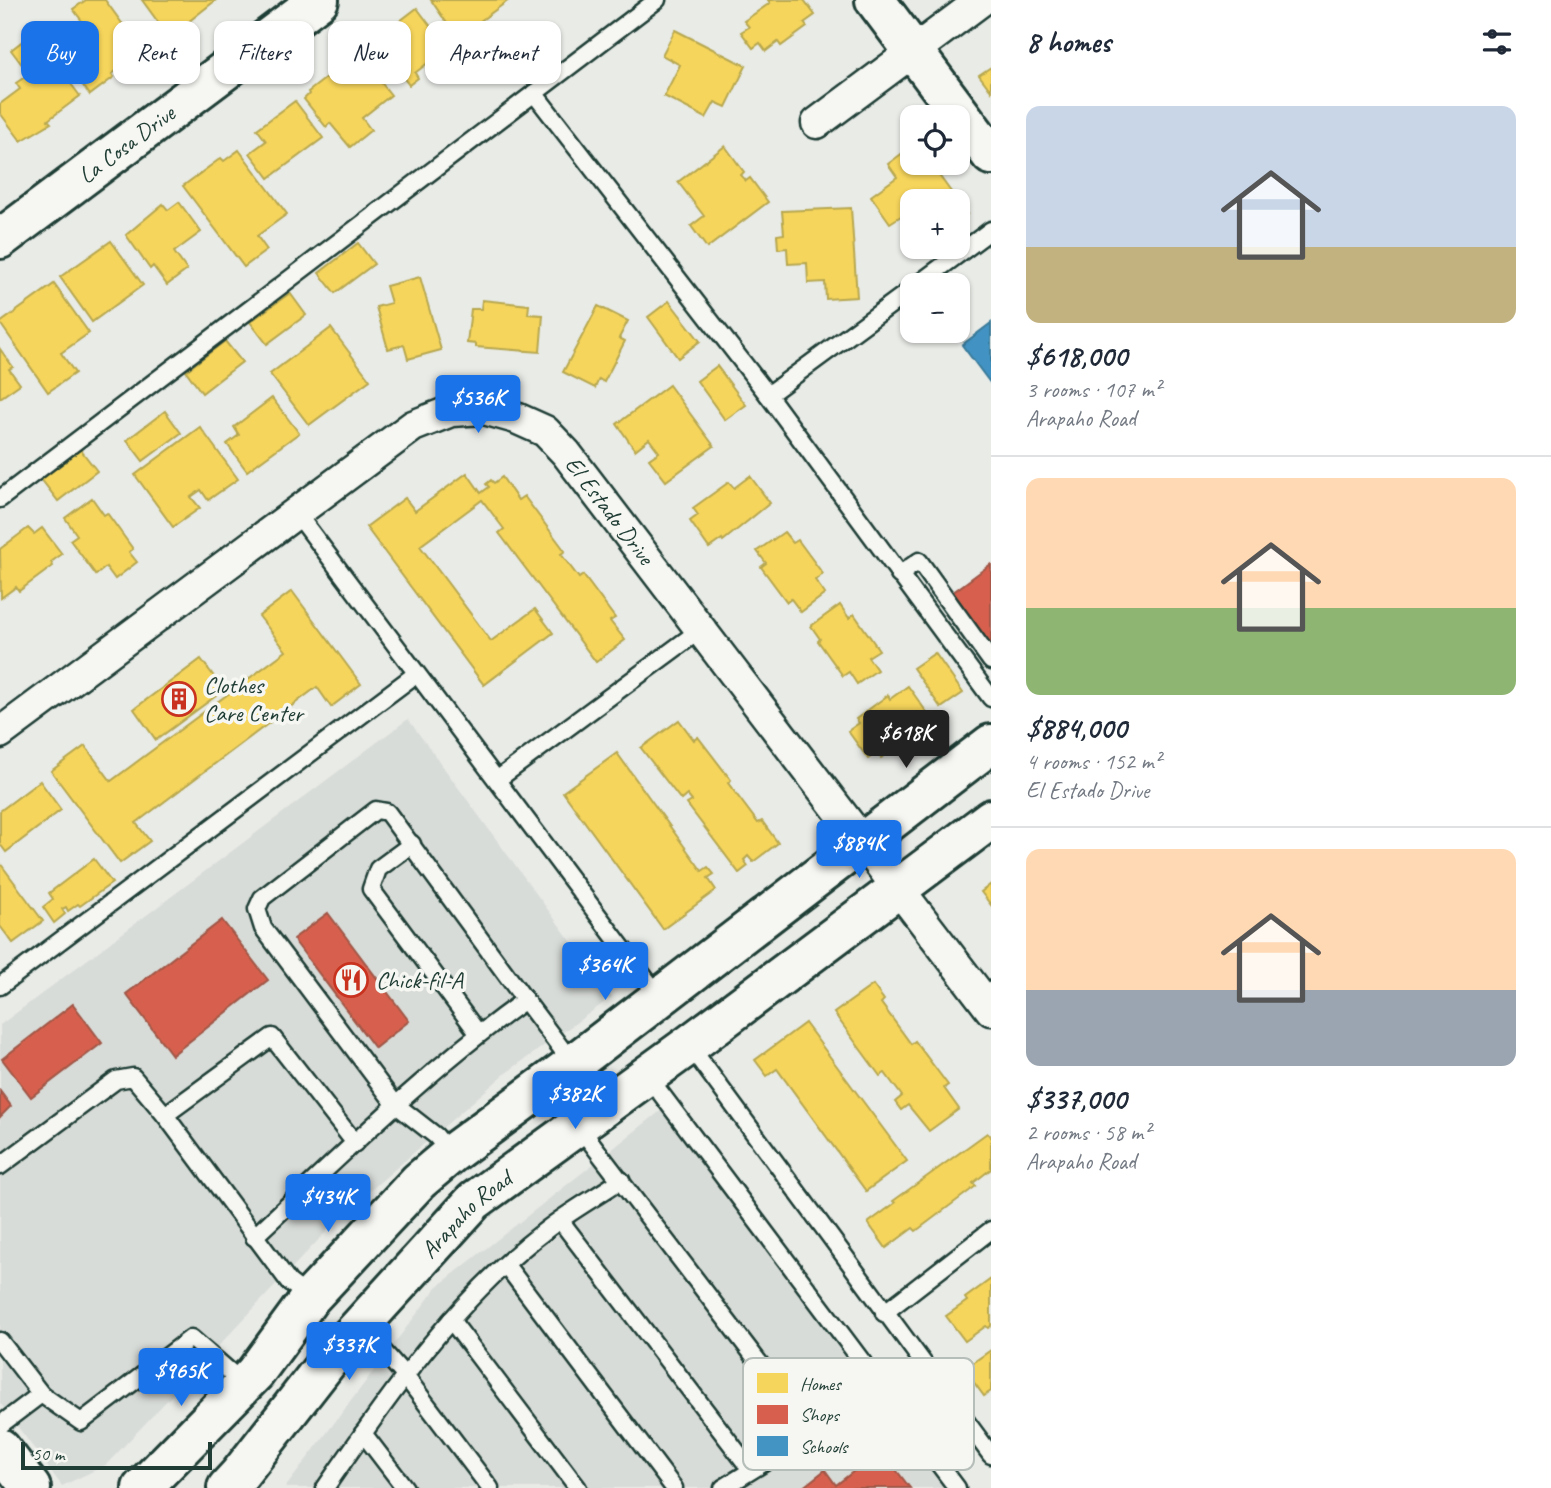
<!DOCTYPE html>
<meta charset="utf-8">
<style>
body{margin:0;font-family:Caveat,sans-serif;background:#f6f6f7;color:#1f2937;height:100vh;display:flex;flex-direction:column;font-size:26px;white-space:nowrap}
*{box-sizing:border-box;margin:0}
p{font-size:23px;color:#747a83}
.icon{flex:none;width:38px;height:38px;fill:none;stroke:currentColor;stroke-width:2;stroke-linecap:round;stroke-linejoin:round}
.map{position:relative;flex:1;overflow:hidden}
.side{display:flex;flex-direction:column;background:#fff;width:560px}
.side>*{flex:none}
.top-card{position:absolute;left:21px;top:21px;width:665px;height:63px;display:flex;gap:14px}
.buttons{position:absolute;left:900px;top:105px;display:grid;gap:14px}
.buttons a{display:grid;place-items:center;width:70px;height:70px;border-radius:14px;background:#fff;box-shadow:0 2px 5px #0004;font-size:35px}
.scale{position:absolute;left:21px;bottom:18px;width:191px;box-sizing:border-box;padding-left:7px;border:4px solid #1f3d34;border-top:0;font-size:19px;line-height:24px;white-space:nowrap;color:#1f3d34;-webkit-text-stroke:5px #f6f6f2;paint-order:stroke}
.price{position:absolute;translate:-50% -60px;padding:0 16px;border-radius:7px;background:#1a73e8;color:#fff;font-size:23px;line-height:46px;filter:drop-shadow(0 2px 4px #0008)}
.price::after{content:'';position:absolute;left:50%;top:42px;width:21px;height:16px;margin-left:-10px;background:inherit;clip-path:polygon(0 0,100% 0,50% 100%)}
.price.current{background:#222;color:#fff}
ul{padding:0;list-style:none}
li{display:grid;align-content:center;gap:14px;height:371px;padding:0 35px}
li+li{border-top:2px solid #e0e1e3}
li span{display:grid;place-items:center;height:217px;border-radius:14px;color:#555}
li>.icon{margin-inline-start:auto}
span .icon{width:126px;height:126px;fill:#fffc;stroke-width:1}
li b{font-size:30px}
h2{display:flex;justify-content:space-between;align-items:center;height:84px;padding:0 35px;font-size:30px}
.tag{padding:0 24px;border-radius:14px;background:#fff;box-shadow:0 2px 5px #0004;font-size:24px;line-height:63px}
.tag.current{background:#1a73e8;color:#fff}
main{display:flex;flex:1;min-height:0}
.map>svg:first-child{display:block}
</style>
<main>
<div class="map">
<svg width="991" height="1488" viewBox="0 0 991 1488">
<rect width="100%" height="100%" fill="#e9ebe7"/>
<filter id="ink" filterUnits="userSpaceOnUse"><feTurbulence type="fractalNoise" baseFrequency=".0143" numOctaves="2"/><feDisplacementMap in="SourceGraphic" scale="14" xChannelSelector="R" yChannelSelector="G"/><feConvolveMatrix kernelMatrix="1 2 1 2 8 2 1 2 1" color-interpolation-filters="sRGB"/></filter>
<g filter="url(#ink)">
<g fill="#d8dcd8">
<path d="M408 719 612 997 506 1073 342 1215 106 1465 62 1486 0 1403V1025Z"/>
<path d="M663 1109 947 1488H285L437 1287Z"/>
</g>
<g fill="#f6d55c" stroke="#b6a750" stroke-width="2">
<path d="M86 0H105L143 52 112 74 114 77 90 95 59 53 91 33 73 9Z"/>
<path d="M142 0H216L169 37Z"/>
<path d="M431 0H509L457 38Z"/>
<path d="M768 0H804L815 15 804 23 807 27 781 46 778 42 766 51 760 43 753 48 741 32 749 27 744 21 770 3Z"/>
<path d="M417 8 447 48 415 73 418 78 409 85 402 76 410 70 406 65 390 78 366 47Z"/>
<path d="M675 30 746 66 726 107 715 102 706 118 664 96 680 65 662 55Z"/>
<path d="M33 33 80 96 48 120 51 123 21 141 0 113V104L20 89 16 83 29 74 11 50Z"/>
<path d="M358 53 391 95 362 118 371 130 350 147 330 123 326 127 304 99 309 94 308 92Z"/>
<path d="M991 67V91L979 75Z"/>
<path d="M295 101 323 138 269 178 250 153 266 141 257 129Z"/>
<path d="M725 146 744 172 741 175 746 181 750 178 768 202 707 248 691 226 704 216 678 182Z"/>
<path d="M912 146V163H930L967 214 957 220V201H912V209L890 223 871 196 897 177 888 164Z"/>
<path d="M239 150 287 214 257 236 267 250 244 267 183 186 221 158 224 161Z"/>
<path d="M179 202 201 232 174 252 187 270 167 285 153 266 150 269 126 235 163 204 168 210Z"/>
<path d="M851 208 857 297 826 299 825 282 808 283 807 263 788 264 787 248 778 249 777 235 784 234 782 211Z"/>
<path d="M111 241 143 285 92 322 60 277Z"/>
<path d="M358 243 374 264 335 293 319 273Z"/>
<path d="M420 277 441 350 408 359 404 345 388 349 376 307 391 303 386 286Z"/>
<path d="M54 284 89 333 61 353 75 373 48 392 0 323Z"/>
<path d="M290 293 306 315 267 344 250 322Z"/>
<path d="M482 300 529 305 528 314 543 315 540 352 476 347V344L467 343 471 309H481Z"/>
<path d="M669 301 700 341 678 358 648 317Z"/>
<path d="M598 306 628 321 619 338 625 341 604 382 599 379 595 388 563 372Z"/>
<path d="M331 328 370 380 309 425 270 374Z"/>
<path d="M225 341 242 362 202 393 186 371Z"/>
<path d="M0 349 13 367 9 369 20 384 0 398Z"/>
<path d="M717 366 746 405 725 420 697 381Z"/>
<path d="M669 385 714 446 666 481 649 459 659 452 649 439 635 450 617 424Z"/>
<path d="M272 398 299 433 247 471 227 444 239 435 234 427Z"/>
<path d="M165 411 181 433 143 461 127 440Z"/>
<path d="M200 427 238 479 208 500 201 490 191 497 200 508 173 527 135 475Z"/>
<path d="M80 449 97 471 58 501 41 479Z"/>
<path d="M467 473 481 493 489 487 486 484 491 480 494 483 502 477 518 500 524 496 565 551 561 554 579 578 583 575 615 618 610 621 625 640 596 662 499 533 504 529 482 500 420 546 491 641 535 609 553 633 484 685 366 527 405 498 415 511Z"/>
<path d="M750 476 770 503 723 541 722 539 709 548 690 521 698 515 693 508 729 482 734 488Z"/>
<path d="M92 498 104 515 107 513 133 549 129 552 137 562 115 579 106 567 96 575 70 540 77 535 65 518Z"/>
<path d="M28 528 34 534 42 528 62 554 51 562 53 566 19 591 16 587 1 598 0 549Z"/>
<path d="M784 532 793 543 798 540 823 574 815 580 825 594 801 612 791 599 787 602 761 567 766 563 757 551Z"/>
<path d="M292 591 361 684 331 707 317 687 136 823 150 841 120 863 51 771 85 746 111 781 286 651 259 616Z"/>
<path d="M840 605 849 618 854 614 879 650 868 657 877 670 857 684 849 672 843 676 818 641 820 639 811 626Z"/>
<path d="M935 653 963 693 941 708 913 668Z"/>
<path d="M201 659 224 690 156 740 134 709Z"/>
<path d="M908 686 928 714 912 726 917 732 881 758 877 753 868 759 848 731 859 723 856 719 888 695 890 699Z"/>
<path d="M679 720 694 740 698 737 731 780 728 783 758 823 762 821 778 843 753 862 748 856 744 860 748 866 739 873 687 804 692 801 687 795 681 800 641 748Z"/>
<path d="M617 753 702 871 708 867 714 874 708 878 716 890 663 929 563 792Z"/>
<path d="M40 781 61 810 6 852 0 844V811Z"/>
<path d="M94 859 112 883 80 906 78 904 68 911 66 907 62 909 65 914 54 923 43 907 53 899 49 893Z"/>
<path d="M0 863 43 921 13 943 0 926Z"/>
<path d="M991 884V905L981 892Z"/>
<path d="M873 985 884 1000 881 1003 911 1044 915 1041 948 1085 944 1088 959 1109 929 1131 908 1105 901 1110 895 1102 902 1096 885 1073 880 1076 834 1013Z"/>
<path d="M805 1023 907 1161 866 1191 777 1069 767 1076 755 1060Z"/>
<path d="M987 1133 991 1137V1169L973 1183 976 1186 916 1231 913 1228 886 1248 868 1223 895 1203 893 1201Z"/>
<path d="M991 1279V1326L988 1328 986 1326 965 1341 946 1316 967 1301 965 1298Z"/>
<path d="M991 1350V1391L984 1396 964 1369Z"/>
</g>
<g fill="#d6604d" stroke="#9f5646" stroke-width="2">
<path d="M991 564V645L952 593Z"/>
<path d="M328 913 409 1021 375 1048 293 939Z"/>
<path d="M222 920 268 980 172 1055 126 994Z"/>
<path d="M73 1004 102 1043 31 1097 2 1059Z"/>
<path d="M0 1091 11 1106 0 1117Z"/>
<path d="M881 1450 910 1488H802L825 1470 836 1485Z"/>
</g>
<path fill="#4393c3" stroke="#387998" stroke-width="2" d="M991 323V384L962 345Z"/>
<g fill="none" stroke-linecap="round" stroke-linejoin="round">
<g stroke="#1f3d34" stroke-width="21">
<g id="service">
<path d="M534 93 768 395 991 698"/>
<path d="M917 285 991 230"/>
<path d="M768 395 912 289"/>
<path d="M0 499 657 0"/>
<path d="M295 511 660 998"/>
<path d="M899 575 919 561 991 661"/>
<path d="M498 779 700 630"/>
<path d="M412 844 378 869 371 889 478 1033"/>
<path d="M0 986 416 674"/>
<path d="M689 1045 991 1455"/>
<path d="M647 1075 957 1488"/>
<path d="M165 1115 272 1037 355 1143"/>
<path d="M577 1124 815 1436 770 1459 723 1488"/>
<path d="M451 1154 436 1136 395 1104 263 928 257 909 262 898 376 810 387 812 525 1000"/>
<path d="M0 1166 116 1080 133 1077 165 1115 289 1282 310 1298"/>
<path d="M560 1220 751 1470"/>
<path d="M254 1237C342 1155 427 1070 525 1000L573 1064"/>
<path d="M506 1265 674 1488"/>
<path d="M884 1313 991 1230"/>
<path d="M451 1320 578 1488"/>
<path d="M361 1326 406 1377 490 1488"/>
<path d="M0 1341 41 1394"/>
<path d="M0 1425 41 1394 81 1422 191 1338 244 1384"/>
<path d="M363 1433 405 1488"/>
<path d="M325 1488C387 1398 457 1297 546 1230 569 1212 596 1197 621 1180"/>
</g>
</g>
<g stroke="#1f3d34" stroke-width="35">
<g id="minor">
<path d="M817 123 982 0"/>
<path id="s1" d="M0 733 413 426 451 411 484 409 516 418 545 431 566 453 991 1010"/>
</g>
</g>
<g stroke="#1f3d34" stroke-width="44">
<g id="tertiary">
<path d="M875 0 991 155"/>
<path id="s2" d="M0 239 319 0"/>
</g>
</g>
<g stroke="#1f3d34" stroke-width="44">
<g id="secondary">
<path d="M0 1448 31 1488"/>
<path d="M142 1488 255 1373 310 1298 419 1181 451 1154 573 1064 991 744"/>
<path id="s3" d="M227 1488 239 1475 328 1361 474 1201 689 1045 991 819"/>
</g>
</g>
<use href="#service" stroke="#f6f6f2" stroke-width="16"/>
<use href="#minor" stroke="#f6f6f2" stroke-width="30"/>
<use href="#tertiary" stroke="#f6f6f2" stroke-width="38"/>
<use href="#secondary" stroke="#f6f6f2" stroke-width="38"/>
</g>
</g>
<defs>
<g id="building-ring" transform="scale(1.75)"><circle r="9.5" fill="#f6f6f2" stroke="#c8321e" stroke-width="1.5"/><path d="M-4-6H4V6H1V3H-1V6H-4ZM-2.5-4.3h1.7v1.8h-1.7ZM.8-4.3h1.7v1.8H.8ZM-2.5-1h1.7V.8h-1.7ZM.8-1h1.7V.8H.8Z" fill="#c8321e"/></g>
<g id="restaurant-ring" transform="scale(1.75)"><circle r="9.5" fill="#f6f6f2" stroke="#c8321e" stroke-width="1.5"/><path d="M-5-6h1v4h1v-4h1v4h1v-4h1v5L-1.5 .5V6h-2V.5L-5-1ZM5-6V6H3V1.5H1.5Q1.5-4 5-6Z" fill="#c8321e"/></g>
</defs>
<g fill-rule="evenodd">
<use href="#building-ring" x="179" y="699"/>
<use href="#restaurant-ring" x="351" y="980"/>
</g>
<g text-anchor="middle" dominant-baseline="central" stroke-width="7" stroke-linejoin="round" paint-order="stroke">
<g font-size="24" fill="#1f3d34" stroke="#f6f6f2">
<text stroke="none"><textPath href="#s2" startOffset="158">La Cosa Drive</textPath></text>
<text stroke="none"><textPath href="#s1" startOffset="756">El Estado Drive</textPath></text>
<text stroke="none"><textPath href="#s3" startOffset="364">Arapaho Road</textPath></text>
</g>
<g font-size="24" fill="#1f3d34" stroke="#f6f6f2" text-anchor="start">
<text x="204" y="685">Clothes<tspan x="204" dy="28">Care Center</tspan></text>
<text x="376" y="980">Chick-fil-A</text>
</g>
</g>
<rect x="743" y="1358" width="231" height="112" rx="10" fill="#f6f6f2" stroke="#b6beb9" stroke-width="2"/>
<rect x="757" y="1373" width="31" height="20" fill="#f6d55c"/>
<rect x="757" y="1405" width="31" height="19" fill="#d6604d"/>
<rect x="757" y="1436" width="31" height="20" fill="#4393c3"/>
<g font-size="19" fill="#1f3d34">
<text x="800" y="1390">Homes</text>
<text x="800" y="1421">Shops</text>
<text x="800" y="1453">Schools</text>
</g>
</svg>
<div class="buttons">
<a><svg class="icon" aria-label="locate" viewBox="0 0 24 24"><circle cx="12" cy="12" r="6"/><path d="M12 2v4M12 18v4M2 12h4M18 12h4"/></svg></a>
<a>+</a>
<a>−</a>
</div>
<div class="scale">50 m</div>
<b class="price" style="left:478px;top:435px">$536K</b>
<b class="price current" style="left:906px;top:770px">$618K</b>
<b class="price" style="left:859px;top:880px">$884K</b>
<b class="price" style="left:605px;top:1002px">$364K</b>
<b class="price" style="left:575px;top:1131px">$382K</b>
<b class="price" style="left:328px;top:1234px">$434K</b>
<b class="price" style="left:349px;top:1382px">$337K</b>
<b class="price" style="left:181px;top:1408px">$965K</b>
<div class="top-card">
<a class="tag current">Buy</a>
<a class="tag">Rent</a>
<a class="tag">Filters</a>
<a class="tag">New</a>
<a class="tag">Apartment</a>
</div>
</div>
<section class="side">
<h2>8 homes<svg class="icon" aria-label="filters" viewBox="0 0 24 24"><path d="M4 7h16M4 17h16"/><circle cx="9" cy="7" r="2"/><circle cx="15" cy="17" r="2"/></svg></h2>
<ul>
<li><span style="background:linear-gradient(#c9d6e8 65%,#c2b280 0)"><svg class="icon" aria-label="home" viewBox="0 0 24 24"><path d="M3 11l9-7 9 7M6 9v11h12V9"/></svg></span><div><b>$618,000</b><p>3 rooms · 107 m²</p><p>Arapaho Road</p></div></li>
<li><span style="background:linear-gradient(#ffd9b3 60%,#8fb573 0)"><svg class="icon" aria-label="home" viewBox="0 0 24 24"><path d="M3 11l9-7 9 7M6 9v11h12V9"/></svg></span><div><b>$884,000</b><p>4 rooms · 152 m²</p><p>El Estado Drive</p></div></li>
<li><span style="background:linear-gradient(#ffd9b3 65%,#9aa5b1 0)"><svg class="icon" aria-label="home" viewBox="0 0 24 24"><path d="M3 11l9-7 9 7M6 9v11h12V9"/></svg></span><div><b>$337,000</b><p>2 rooms · 58 m²</p><p>Arapaho Road</p></div></li>
</ul>
</section>
</main>
